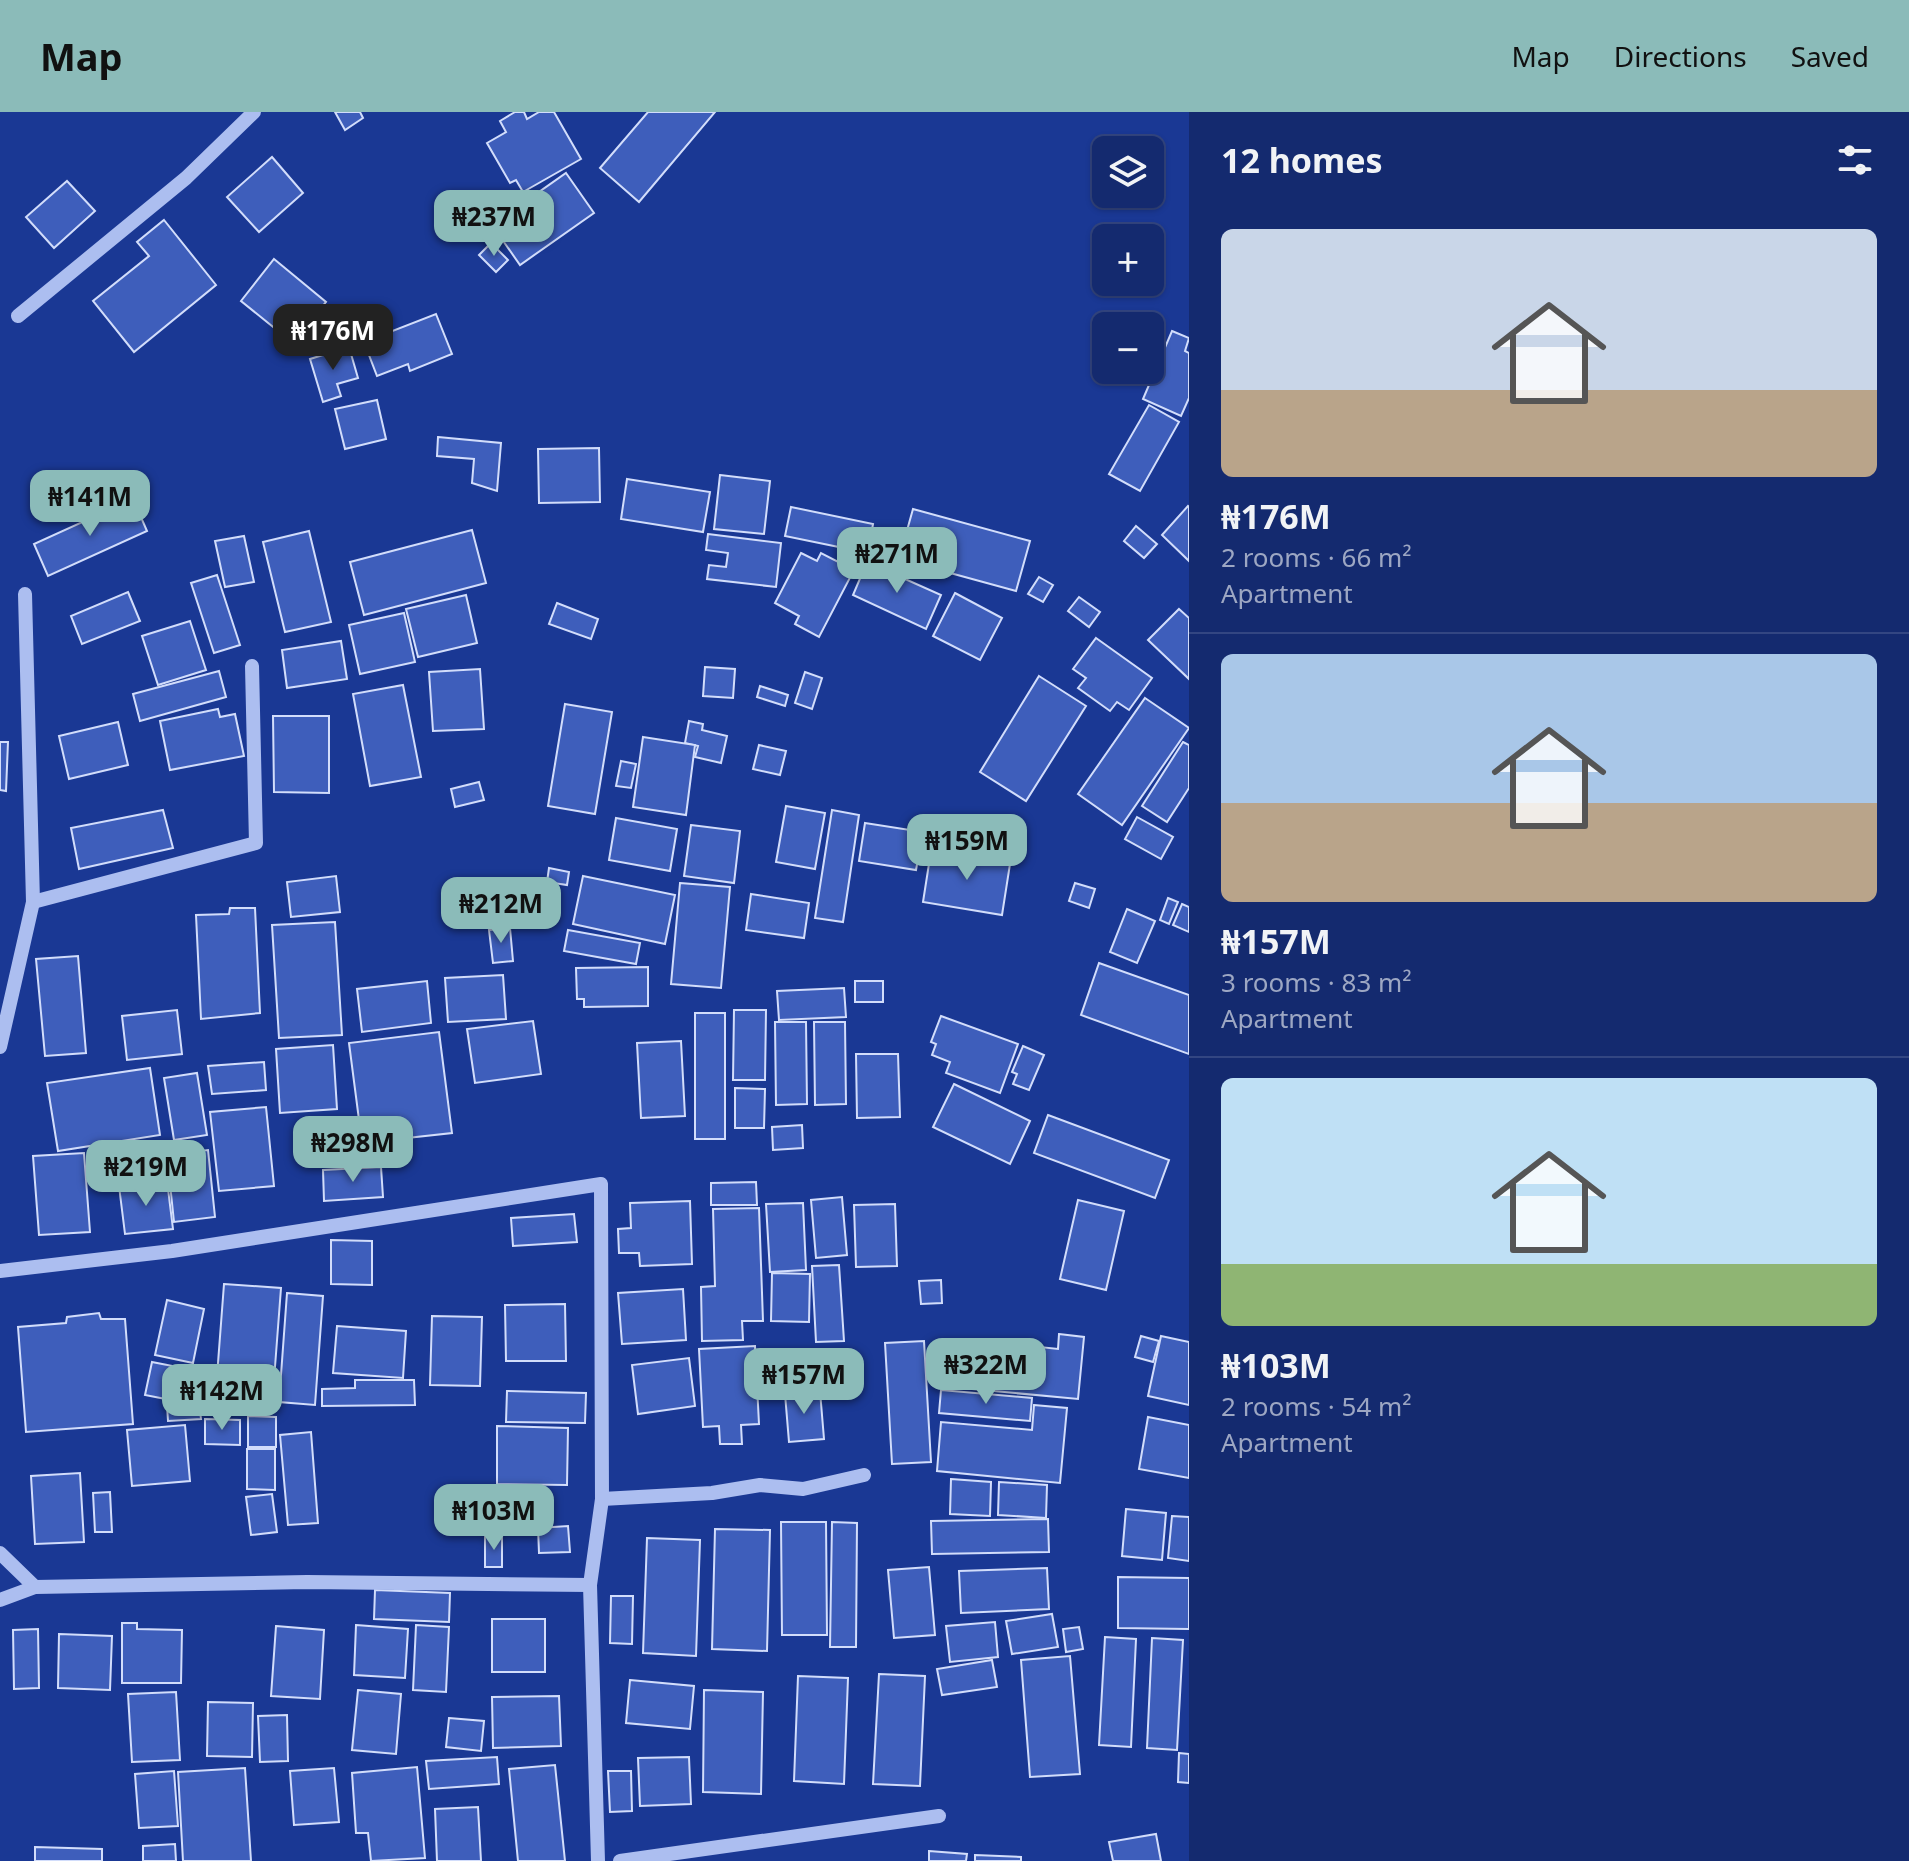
<!DOCTYPE html>
<meta charset="utf-8">
<style>
body{margin:0;font-family:"Noto Sans",sans-serif;background:#1d3274;color:#f1f3f6;height:100vh;display:flex;flex-direction:column;font-size:30px;white-space:nowrap}
*{box-sizing:border-box;margin:0}
p{font-size:26px;color:#9da7c3}
.icon{flex:none;width:44px;height:44px;fill:none;stroke:currentColor;stroke-width:2;stroke-linecap:round;stroke-linejoin:round}
.map{position:relative;flex:1;overflow:hidden}
.details{display:flex;flex-direction:column;background:#142a6f;width:720px}
.details>*{flex:none}
.tools{position:absolute;left:1092px;top:24px;display:grid;gap:16px}
.tools a{display:grid;place-items:center;width:72px;height:72px;border-radius:12px;background:#142a6f;box-shadow:0 2px 6px #0004,0 0 0 2px #334682;font-size:40px}
.price{position:absolute;translate:-50% -68px;padding:0 18px;border-radius:16px;background:#8bbbb9;color:#111;font-size:26px;line-height:52px;filter:drop-shadow(0 2px 4px #0008)}
.price::after{content:'';position:absolute;left:50%;top:48px;width:24px;height:18px;margin-left:-12px;background:inherit;clip-path:polygon(0 0,100% 0,50% 100%)}
.price.active{background:#222;color:#fff}
ul{padding:0;list-style:none}
li{display:grid;align-content:center;gap:16px;height:424px;padding:0 32px}
li+li{border-top:2px solid #334682}
li span{display:grid;place-items:center;height:248px;border-radius:12px;color:#555}
li>.icon{margin-inline-start:auto}
span .icon{width:144px;height:144px;fill:#fffc;stroke-width:1}
li b{font-size:34px}
h2{display:flex;justify-content:space-between;align-items:center;height:96px;padding:0 32px;font-size:34px}
header{display:flex;align-items:center;gap:48px;box-sizing:border-box;height:112px;padding:0 40px;background:#8bbbb9;color:#111}
header strong{font-size:38px}
nav{display:flex;gap:44px;margin-inline-start:auto;font-size:28px}
main{display:flex;flex:1;min-height:0}
.map>svg:first-child{display:block}
</style>
<header>
<strong>Map</strong>
<nav><a>Map</a><a>Directions</a><a>Saved</a></nav>
</header>
<main>
<div class="map">
<svg width="1189" height="1749" viewBox="0 0 1189 1749">
<rect width="100%" height="100%" fill="#1a3894"/>
<g fill="#3e5ebb" stroke="#d2ddfb" stroke-width="2">
<path d="M335 0H360L363 6 345 18Z"/>
<path d="M515 0H524L527 7 539 0H554L581 47 523 80 516 68 510 71 487 31 506 20 500 9Z"/>
<path d="M648 0H715L639 90 600 56Z"/>
<path d="M272 45 303 81 259 120 227 85Z"/>
<path d="M566 61 594 101 520 153 492 113Z"/>
<path d="M67 69 95 99 54 136 26 105Z"/>
<path d="M464 94 477 112 463 123 450 105Z"/>
<path d="M164 108 216 173 134 240 93 189 149 144 137 130Z"/>
<path d="M491 131 508 148 496 160 479 143Z"/>
<path d="M274 147 326 190 293 231 241 189Z"/>
<path d="M436 202 452 242 410 259 408 252 377 264 364 230Z"/>
<path d="M1172 219 1189 226 1185 239 1189 241V286L1181 304 1143 287Z"/>
<path d="M349 235 358 266 337 272 341 284 323 290 310 247Z"/>
<path d="M377 288 386 327 345 337 335 297Z"/>
<path d="M1149 293 1179 310 1140 379 1109 362Z"/>
<path d="M438 325 501 331 497 379 472 371 474 347 437 344Z"/>
<path d="M599 336 600 390 539 391 538 337Z"/>
<path d="M720 363 770 369 764 422 714 417Z"/>
<path d="M627 367 710 380 703 420 621 407Z"/>
<path d="M133 387 147 419 48 464 34 432Z"/>
<path d="M1188 394 1189 395V449L1162 423Z"/>
<path d="M791 395 873 412 868 441 785 424Z"/>
<path d="M913 397 1030 429 1016 479 899 447Z"/>
<path d="M1136 414 1157 432 1144 446 1124 429Z"/>
<path d="M472 418 486 471 364 503 350 450Z"/>
<path d="M309 419 331 510 285 520 263 430Z"/>
<path d="M708 422 781 431 776 475 707 467 709 453 726 455 728 441 706 438Z"/>
<path d="M244 424 254 470 225 475 215 429Z"/>
<path d="M801 441 817 449 821 441 854 458 819 525 795 512 799 504 775 491Z"/>
<path d="M867 450 941 483 926 517 853 483Z"/>
<path d="M217 463 240 533 214 541 191 471Z"/>
<path d="M1039 465 1053 473 1043 490 1028 482Z"/>
<path d="M128 480 140 509 82 532 71 504Z"/>
<path d="M955 481 1002 506 980 548 933 524Z"/>
<path d="M466 483 477 531 418 545 406 497Z"/>
<path d="M1079 485 1100 500 1089 515 1068 499Z"/>
<path d="M557 491 598 507 591 527 549 512Z"/>
<path d="M1179 497 1189 506V567L1148 528Z"/>
<path d="M404 501 415 550 360 562 349 513Z"/>
<path d="M190 509 206 558 158 573 142 524Z"/>
<path d="M1096 526 1152 566 1129 598 1117 590 1110 599 1078 576 1086 566 1073 557Z"/>
<path d="M341 529 347 567 287 576 282 538Z"/>
<path d="M705 555 735 557 733 586 703 584Z"/>
<path d="M480 557 484 617 433 619 429 560Z"/>
<path d="M219 559 226 585 140 609 133 582Z"/>
<path d="M805 560 822 566 812 597 795 591Z"/>
<path d="M1039 564 1086 594 1026 689 980 660Z"/>
<path d="M403 573 421 665 370 674 353 582Z"/>
<path d="M760 574 788 583 785 594 757 585Z"/>
<path d="M1145 586 1189 616 1122 713 1078 682Z"/>
<path d="M565 592 612 600 595 702 548 694Z"/>
<path d="M218 597 220 605 235 602 244 644 170 658 160 609Z"/>
<path d="M273 604H329V681L274 680Z"/>
<path d="M689 609 703 612 702 618 727 624 721 651 695 645 698 634 685 631Z"/>
<path d="M118 610 128 653 69 667 59 624Z"/>
<path d="M643 625 695 633 686 703 633 695Z"/>
<path d="M0 630H8L6 679 0 678Z"/>
<path d="M1183 630 1189 633V676L1167 710 1142 694Z"/>
<path d="M759 633 786 639 780 663 753 657Z"/>
<path d="M621 649 636 652 631 676 616 674Z"/>
<path d="M479 670 484 688 455 695 451 677Z"/>
<path d="M786 694 825 701 815 757 776 750Z"/>
<path d="M163 698 173 736 79 757 71 716Z"/>
<path d="M832 698 859 703 843 810 815 806Z"/>
<path d="M1137 705 1173 725 1161 747 1125 727Z"/>
<path d="M616 706 677 717 670 759 609 748Z"/>
<path d="M932 708 955 711 951 737 928 734Z"/>
<path d="M865 711 923 720 916 758 859 749Z"/>
<path d="M691 713 740 719 734 771 684 764Z"/>
<path d="M955 738 973 741V745L1010 752 1002 803 923 790 931 739 955 744Z"/>
<path d="M549 756 569 760 567 773 547 770Z"/>
<path d="M336 764 340 800 291 805 287 770Z"/>
<path d="M583 764 675 783 665 832 573 812Z"/>
<path d="M680 771 730 775 721 876 671 872Z"/>
<path d="M1075 771 1095 777 1089 796 1069 789Z"/>
<path d="M751 782 809 791 804 826 746 818Z"/>
<path d="M1168 786 1178 790 1169 812 1160 808Z"/>
<path d="M1182 792 1189 795V820L1173 813Z"/>
<path d="M230 796H255L260 901 201 907 196 803 229 802Z"/>
<path d="M1127 797 1155 809 1137 851 1110 840Z"/>
<path d="M335 810 342 923 279 926 272 813Z"/>
<path d="M510 816 513 849 493 851 489 818Z"/>
<path d="M568 818 640 831 636 852 564 839Z"/>
<path d="M78 844 86 941 45 944 36 847Z"/>
<path d="M1099 851 1189 883V942L1081 903Z"/>
<path d="M648 855V894L584 895V887H577L576 856Z"/>
<path d="M503 863 506 907 448 910 445 866Z"/>
<path d="M427 869 431 911 362 920 357 877Z"/>
<rect x="855" y="869" width="28" height="21"/>
<path d="M844 876 846 905 779 908 777 879Z"/>
<path d="M177 898 182 942 127 948 122 904Z"/>
<path d="M734 898H766L765 968H733Z"/>
<rect x="695" y="901" width="30" height="126"/>
<path d="M941 904 1018 932 1000 981 946 961 950 950 932 943 936 932 931 930Z"/>
<path d="M533 909 541 962 475 971 467 917Z"/>
<path d="M775 910H806L807 992 776 993Z"/>
<path d="M814 910H845L846 992 815 993Z"/>
<path d="M439 920 452 1021 362 1031 349 931Z"/>
<path d="M681 929 685 1004 641 1006 637 931Z"/>
<path d="M333 933 337 997 280 1001 276 937Z"/>
<path d="M1023 934 1044 943 1029 978 1013 972 1017 962 1012 960Z"/>
<path d="M856 942H898L900 1005 857 1006Z"/>
<path d="M264 950 266 978 212 982 208 954Z"/>
<path d="M150 956 160 1023 58 1039 47 971Z"/>
<path d="M197 961 207 1023 174 1028 164 966Z"/>
<path d="M954 972 1030 1009 1010 1052 933 1015Z"/>
<path d="M735 976 765 977 764 1016H735Z"/>
<path d="M266 995 274 1074 219 1079 210 1000Z"/>
<path d="M1048 1003 1169 1048 1155 1086 1034 1041Z"/>
<path d="M802 1013 803 1036 773 1038 772 1015Z"/>
<path d="M208 1038 215 1105 174 1110 167 1043Z"/>
<path d="M84 1041 90 1120 39 1123 33 1044Z"/>
<path d="M381 1055 383 1085 324 1089 323 1058Z"/>
<path d="M167 1069 173 1117 125 1122 119 1074Z"/>
<path d="M756 1070 757 1093H711V1071Z"/>
<path d="M842 1085 847 1143 816 1146 811 1088Z"/>
<path d="M1078 1088 1124 1099 1106 1178 1060 1167Z"/>
<path d="M690 1089 692 1152 640 1154 639 1141H619L618 1117 631 1116 630 1091Z"/>
<path d="M803 1091 806 1158 770 1160 766 1092Z"/>
<path d="M895 1092 897 1154 856 1155 854 1093Z"/>
<path d="M759 1096 763 1209H742L743 1228 702 1229 701 1175 715 1174 713 1097Z"/>
<path d="M574 1102 577 1130 513 1134 511 1106Z"/>
<path d="M331 1128 372 1129V1173L331 1172Z"/>
<path d="M839 1153 844 1229 816 1230 812 1154Z"/>
<path d="M772 1161 810 1162 809 1210 771 1209Z"/>
<path d="M941 1168 942 1191 921 1192 919 1169Z"/>
<path d="M224 1172 281 1176 274 1268 217 1264Z"/>
<path d="M683 1177 686 1228 622 1232 618 1181Z"/>
<path d="M287 1181 323 1184 315 1293 279 1290Z"/>
<path d="M167 1188 204 1197 193 1251 155 1243Z"/>
<path d="M565 1192 566 1249H506L505 1193Z"/>
<path d="M99 1201 101 1207H125L133 1312 26 1320 18 1215 66 1211 67 1205Z"/>
<path d="M432 1204 482 1205 480 1274 430 1273Z"/>
<path d="M337 1214 406 1219 403 1266 333 1261Z"/>
<path d="M1059 1222 1084 1225 1078 1287 962 1276 966 1230 980 1231 978 1258 989 1259 992 1230 1058 1237Z"/>
<path d="M1141 1224 1159 1229 1153 1250 1135 1245Z"/>
<path d="M1161 1224 1189 1230V1293L1148 1284Z"/>
<path d="M924 1229 931 1350 892 1352 885 1231Z"/>
<path d="M755 1234 759 1312 741 1313 742 1332H720L719 1314 703 1315 699 1237Z"/>
<path d="M689 1246 695 1294 638 1302 632 1253Z"/>
<path d="M152 1250 193 1258 186 1291 145 1283Z"/>
<path d="M355 1268H414L415 1293 322 1294V1277L355 1276Z"/>
<path d="M941 1278 1032 1286 1030 1309 939 1301Z"/>
<path d="M507 1279 586 1281 585 1311 506 1310Z"/>
<path d="M820 1279 824 1327 789 1330 785 1282Z"/>
<path d="M199 1291 201 1307 168 1309 167 1293Z"/>
<path d="M1034 1293 1067 1296 1060 1371 937 1359 941 1310 1032 1318Z"/>
<path d="M248 1304 276 1305V1335H248Z"/>
<path d="M1148 1305 1189 1313V1366L1139 1357Z"/>
<path d="M205 1307 240 1308V1333L205 1332Z"/>
<path d="M185 1313 190 1369 132 1374 127 1318Z"/>
<path d="M497 1314 568 1316 567 1373 497 1372Z"/>
<path d="M311 1320 318 1411 288 1413 280 1323Z"/>
<path d="M247 1337H275V1378L247 1377Z"/>
<path d="M80 1361 84 1430 35 1432 31 1364Z"/>
<path d="M951 1367 991 1370 990 1404 950 1402Z"/>
<path d="M999 1370 1047 1373 1046 1406 998 1403Z"/>
<path d="M110 1380 112 1420H95L93 1381Z"/>
<path d="M272 1382 277 1420 251 1423 246 1385Z"/>
<path d="M1126 1397 1166 1401 1162 1448 1122 1444Z"/>
<path d="M1172 1404 1189 1405V1449L1168 1446Z"/>
<path d="M1048 1407 1049 1440 932 1442 931 1409Z"/>
<path d="M781 1410H826L827 1523H782Z"/>
<path d="M832 1410 857 1411 856 1535H830Z"/>
<path d="M568 1414 570 1440 539 1441 538 1416Z"/>
<path d="M715 1417 770 1418 767 1539 712 1537Z"/>
<rect x="485" y="1424" width="17" height="31"/>
<path d="M647 1426 700 1428 696 1544 643 1541Z"/>
<path d="M929 1455 935 1523 894 1526 888 1458Z"/>
<path d="M1047 1456 1049 1497 961 1501 959 1459Z"/>
<path d="M1118 1465 1189 1466V1517L1118 1516Z"/>
<path d="M375 1478 450 1481 449 1510 374 1507Z"/>
<path d="M611 1484H633L632 1532 610 1531Z"/>
<path d="M1052 1502 1058 1535 1012 1542 1006 1509Z"/>
<rect x="492" y="1507" width="53" height="53"/>
<path d="M995 1510 998 1545 950 1550 946 1514Z"/>
<path d="M122 1511H137V1517L182 1518 181 1571H122Z"/>
<path d="M356 1513 408 1517 405 1566 354 1563Z"/>
<path d="M416 1513 449 1515 446 1580 413 1578Z"/>
<path d="M276 1514 324 1518 320 1587 271 1584Z"/>
<path d="M1079 1515 1083 1537 1066 1540 1063 1517Z"/>
<path d="M38 1517 39 1576 14 1577 13 1518Z"/>
<path d="M59 1522 112 1524 110 1578 58 1576Z"/>
<path d="M1105 1525 1136 1527 1131 1635 1099 1633Z"/>
<path d="M1152 1526 1183 1528 1177 1638 1147 1636Z"/>
<path d="M1070 1544 1080 1662 1030 1665 1021 1548Z"/>
<path d="M992 1548 997 1575 942 1583 937 1557Z"/>
<path d="M879 1562 925 1564 920 1674 873 1672Z"/>
<path d="M798 1564 848 1566 844 1672 794 1669Z"/>
<path d="M630 1568 694 1574 690 1617 626 1611Z"/>
<path d="M358 1578 401 1582 396 1642 352 1638Z"/>
<path d="M704 1578 763 1580 761 1682 703 1680Z"/>
<path d="M176 1580 180 1648 132 1650 128 1582Z"/>
<path d="M559 1584 561 1634 493 1636 492 1585Z"/>
<path d="M208 1590 253 1591 252 1645 207 1644Z"/>
<path d="M287 1603 288 1649 260 1650 258 1604Z"/>
<path d="M449 1606 484 1609 481 1639 446 1635Z"/>
<path d="M1179 1641 1189 1642V1671L1178 1670Z"/>
<path d="M497 1645 499 1672 429 1677 426 1649Z"/>
<path d="M689 1645 691 1692 640 1694 638 1646Z"/>
<path d="M555 1653 565 1749H518L509 1657Z"/>
<path d="M417 1655 425 1746 371 1749 368 1721H356L352 1661Z"/>
<path d="M245 1656 251 1749H183L178 1660Z"/>
<path d="M334 1656 339 1710 294 1713 290 1659Z"/>
<path d="M174 1659 178 1714 139 1716 135 1662Z"/>
<path d="M608 1659H631L632 1699 610 1700Z"/>
<path d="M478 1695 481 1749H437L435 1697Z"/>
<path d="M1156 1722 1161 1749H1113L1109 1730Z"/>
<path d="M175 1732 176 1749H143V1734Z"/>
<path d="M35 1735 102 1737V1749H35Z"/>
<path d="M929 1739 967 1742 966 1749H929Z"/>
<path d="M975 1743 1021 1745V1749H975Z"/>
</g>
<g fill="none" stroke-linecap="round" stroke-linejoin="round">
<g stroke="#acbef0" stroke-width="14">
<path d="M18 204 186 66 254 0"/>
<path d="M33 790 256 731 252 554"/>
<path d="M0 935 33 790 25 482"/>
<path d="M0 1159 172 1139 601 1072 602 1387 590 1473 598 1749"/>
<path d="M602 1387 712 1381 760 1373 803 1377 864 1363"/>
<path d="M0 1441 35 1475"/>
<path d="M0 1488 35 1475 307 1470 590 1473"/>
<path d="M620 1749 939 1704"/>
</g>
</g>
</svg>
<div class="tools">
<a><svg class="icon" aria-label="layers" viewBox="0 0 24 24"><path d="M12 4l9 5-9 5-9-5zM3 14l9 5 9-5"/></svg></a>
<a>+</a>
<a>−</a>
</div>
<b class="price" style="left:494px;top:146px">₦237M</b>
<b class="price active" style="left:333px;top:260px">₦176M</b>
<b class="price" style="left:90px;top:426px">₦141M</b>
<b class="price" style="left:897px;top:483px">₦271M</b>
<b class="price" style="left:967px;top:770px">₦159M</b>
<b class="price" style="left:501px;top:833px">₦212M</b>
<b class="price" style="left:353px;top:1072px">₦298M</b>
<b class="price" style="left:146px;top:1096px">₦219M</b>
<b class="price" style="left:986px;top:1294px">₦322M</b>
<b class="price" style="left:804px;top:1304px">₦157M</b>
<b class="price" style="left:222px;top:1320px">₦142M</b>
<b class="price" style="left:494px;top:1440px">₦103M</b>
</div>
<section class="details">
<h2>12 homes<svg class="icon" aria-label="filters" viewBox="0 0 24 24"><path d="M4 7h16M4 17h16"/><circle cx="9" cy="7" r="2"/><circle cx="15" cy="17" r="2"/></svg></h2>
<ul>
<li><span style="background:linear-gradient(#c9d6e8 65%,#b9a48a 0)"><svg class="icon" aria-label="home" viewBox="0 0 24 24"><path d="M3 11l9-7 9 7M6 9v11h12V9"/></svg></span><div><b>₦176M</b><p>2 rooms · 66 m²</p><p>Apartment</p></div></li>
<li><span style="background:linear-gradient(#a9c7e8 60%,#b9a48a 0)"><svg class="icon" aria-label="home" viewBox="0 0 24 24"><path d="M3 11l9-7 9 7M6 9v11h12V9"/></svg></span><div><b>₦157M</b><p>3 rooms · 83 m²</p><p>Apartment</p></div></li>
<li><span style="background:linear-gradient(#bfe0f5 75%,#8fb573 0)"><svg class="icon" aria-label="home" viewBox="0 0 24 24"><path d="M3 11l9-7 9 7M6 9v11h12V9"/></svg></span><div><b>₦103M</b><p>2 rooms · 54 m²</p><p>Apartment</p></div></li>
</ul>
</section>
</main>
